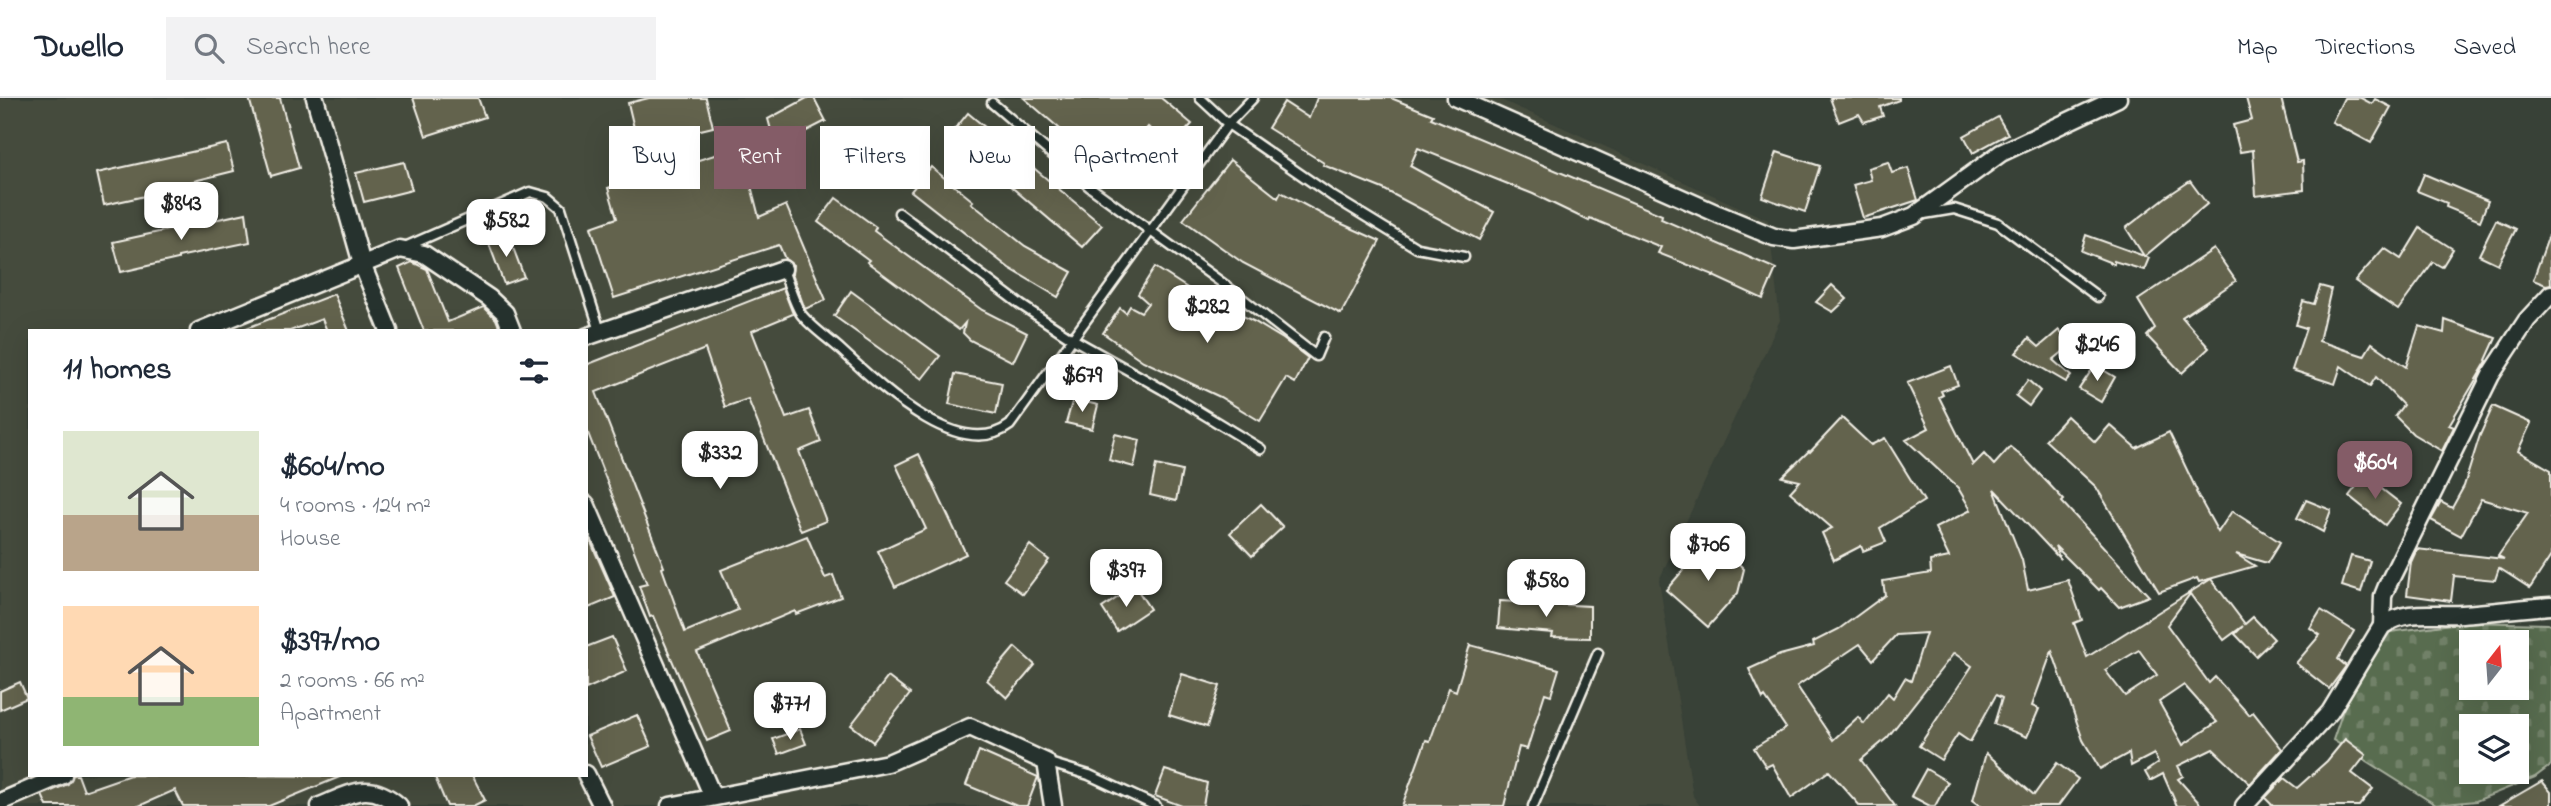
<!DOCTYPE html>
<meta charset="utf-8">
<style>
body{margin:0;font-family:"Indie Flower",sans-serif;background:#f2f2f3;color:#1f2937;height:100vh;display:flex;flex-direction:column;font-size:26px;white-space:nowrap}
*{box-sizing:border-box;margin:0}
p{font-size:23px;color:#747a83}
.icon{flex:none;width:38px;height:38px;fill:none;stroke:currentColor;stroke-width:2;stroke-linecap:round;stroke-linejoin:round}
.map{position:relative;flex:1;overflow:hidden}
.side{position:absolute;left:28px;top:231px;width:560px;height:448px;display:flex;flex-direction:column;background:#fff;border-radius:0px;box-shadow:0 7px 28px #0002}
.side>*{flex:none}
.hud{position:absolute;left:609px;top:28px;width:665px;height:63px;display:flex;gap:14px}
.needle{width:46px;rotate:17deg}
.controls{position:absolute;left:2459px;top:532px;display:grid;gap:14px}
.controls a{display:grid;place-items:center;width:70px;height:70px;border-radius:0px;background:#fff;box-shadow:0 7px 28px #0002;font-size:35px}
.price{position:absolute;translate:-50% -60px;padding:0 16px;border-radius:14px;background:#fff;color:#222;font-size:23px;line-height:46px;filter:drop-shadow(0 2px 4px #0008)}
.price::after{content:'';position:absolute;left:50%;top:42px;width:21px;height:16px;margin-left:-10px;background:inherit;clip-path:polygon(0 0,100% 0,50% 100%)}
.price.selected{background:#845c67;color:#fff}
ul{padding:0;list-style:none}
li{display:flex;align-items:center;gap:21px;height:175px;padding:0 35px}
li span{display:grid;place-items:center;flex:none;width:196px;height:140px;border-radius:0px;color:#555}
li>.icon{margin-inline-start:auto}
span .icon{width:84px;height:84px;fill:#fffc;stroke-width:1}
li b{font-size:30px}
h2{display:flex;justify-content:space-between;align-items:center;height:84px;padding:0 35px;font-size:30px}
.chip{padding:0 24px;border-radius:0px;background:#fff;box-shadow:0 7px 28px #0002;font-size:24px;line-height:63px}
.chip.selected{background:#845c67;color:#fff}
header{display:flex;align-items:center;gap:42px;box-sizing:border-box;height:98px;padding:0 35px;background:#fff;border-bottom:2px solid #e0e1e3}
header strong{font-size:33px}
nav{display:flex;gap:38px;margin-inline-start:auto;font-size:24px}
.search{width:490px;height:63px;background:#f2f2f3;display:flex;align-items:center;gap:18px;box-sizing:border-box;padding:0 24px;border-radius:0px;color:#747a83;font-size:26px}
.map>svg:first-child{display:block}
</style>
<header>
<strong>Dwello</strong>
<div class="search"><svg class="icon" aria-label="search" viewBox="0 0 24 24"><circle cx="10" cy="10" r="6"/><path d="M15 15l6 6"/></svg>Search here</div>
<nav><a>Map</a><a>Directions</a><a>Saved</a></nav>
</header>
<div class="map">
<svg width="2551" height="708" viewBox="0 0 2551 708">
<defs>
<pattern id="cemetery-stones" width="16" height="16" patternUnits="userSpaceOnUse" patternTransform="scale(1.75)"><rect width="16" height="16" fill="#596c4f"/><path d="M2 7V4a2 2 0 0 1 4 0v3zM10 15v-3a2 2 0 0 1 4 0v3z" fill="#718168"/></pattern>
</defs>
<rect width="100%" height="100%" fill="#384137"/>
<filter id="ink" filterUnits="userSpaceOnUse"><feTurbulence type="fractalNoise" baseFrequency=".0143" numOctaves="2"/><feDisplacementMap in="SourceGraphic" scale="14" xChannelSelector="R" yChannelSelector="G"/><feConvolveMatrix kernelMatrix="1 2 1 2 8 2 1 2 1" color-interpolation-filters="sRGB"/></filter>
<g filter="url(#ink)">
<path fill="#454b3e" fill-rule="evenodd" d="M0 0H1497L1768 122 1780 222 1659 482 1693 698 1700 708H0ZM30 233H586V677H30Z"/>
<path fill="url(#cemetery-stones)" stroke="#a6ae9c" stroke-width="2" fill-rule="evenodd" d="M2467 524 2548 526 2551 528V667L2535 679 2476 703 2436 707 2333 642 2351 589 2390 534ZM2471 544H2516V590H2471ZM2471 628H2516V674H2471Z"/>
<g fill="#63634e" stroke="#f4f1e8" stroke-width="2" fill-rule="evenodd">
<path d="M249 0H280L299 70 271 78Z"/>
<path d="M413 0H478L485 19 426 38Z"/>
<path d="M649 0H706L713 29 638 47 628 5Z"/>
<path d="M807 0H814L826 23 783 45 789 60 748 76 759 119 786 107 826 202 805 211 792 176 793 167 785 161 779 147 614 200 591 129 617 120 608 90 773 39 768 21Z"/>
<path d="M1024 0H1161L1192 26 1171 49 1148 29 1111 75 1072 45 1074 43Z"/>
<path d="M1317 0H1391L1433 17 1431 20 1662 117 1661 121 1776 171 1763 201 1713 178 1714 177 1658 155 1661 149 1590 120 1589 123 1533 96 1418 50 1410 68 1494 114 1479 142 1383 91 1323 67 1324 65 1268 30 1284 4 1309 20Z"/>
<path d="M1830 0H1899V2L1880 9 1883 18 1864 24 1859 16 1839 24Z"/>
<path d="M2246 0H2281L2297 64 2303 63 2304 92 2256 98 2253 52 2240 54 2233 27 2252 22Z"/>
<path d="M2344 0H2361L2372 6 2375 1 2391 9 2371 45 2332 24Z"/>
<path d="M968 15 1102 127 1082 149 989 70 988 72 948 40Z"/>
<path d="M1998 19 2008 36 1973 55 1964 38Z"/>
<path d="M227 46 234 73 162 91 163 94 104 107 97 75Z"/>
<path d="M1777 54 1820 68 1805 114 1762 99Z"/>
<path d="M1230 62 1278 100 1281 94 1329 120 1380 143 1341 216 1243 165 1183 122Z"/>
<path d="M404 64 412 92 364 104 356 75Z"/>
<path d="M1888 64 1892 75 1908 70 1918 102 1863 120 1853 87 1871 82 1868 70Z"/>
<path d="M931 69 973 103 971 105 1025 148 1072 174 1058 199 1009 170 911 93Z"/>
<path d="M2424 76 2488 103 2480 123 2446 109 2447 105 2417 93Z"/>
<path d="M2190 83 2207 106 2145 158 2149 160 2144 172 2114 163V166L2081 153 2086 137 2144 158 2126 130 2166 99Z"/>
<path d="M836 100 876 129 874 133 982 212 1027 235 1013 264 970 242 963 235 965 225 959 232 867 164 869 162 818 124Z"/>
<path d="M246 115 250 144 178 159V161L121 174 113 144Z"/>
<path d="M2496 122 2516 131 2498 166 2479 157Z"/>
<path d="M2420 130 2453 151 2442 169 2433 164 2398 212 2355 183 2384 150 2401 161Z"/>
<path d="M508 136 524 179 504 186 488 143Z"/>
<path d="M2549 137 2551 186 2546 187 2533 182Z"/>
<path d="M2214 151 2236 183 2182 219 2209 250 2182 275 2147 238 2155 230 2138 202Z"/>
<path d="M412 164 427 171 448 224 484 209 496 221 501 233H424L399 170Z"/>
<path d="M1155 169 1209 204 1210 202 1255 224 1283 241 1308 260 1295 285 1286 280 1260 323 1220 299 1143 263 1103 235 1120 210 1126 215 1130 208 1141 214 1148 205 1138 196Z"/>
<path d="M1832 187 1847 201 1833 214 1816 204Z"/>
<path d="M2320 188 2331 191 2319 243 2364 258 2372 245 2406 269 2419 228 2444 235 2445 222 2496 240 2486 262 2487 263 2449 327 2454 329 2442 353 2413 336 2395 318 2403 307 2376 279 2370 288 2341 268 2335 286 2292 272 2306 230 2296 227 2303 203 2314 206Z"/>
<path d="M783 190 793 216 752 233 786 320 809 312 821 344 799 353 826 423 801 433 748 301 725 309 705 251 596 294 664 469 662 470 685 534 738 512 721 472 807 438 825 480 833 477 841 499 796 516 795 513 697 554 731 633 707 643 653 518 650 519 639 488 647 486 586 330V267Z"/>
<path d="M851 193 940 258 922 281 834 218Z"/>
<path d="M334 196 349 233H327L322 221 290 233H239Z"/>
<path d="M2059 232 2070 248 2053 262 2071 278 2066 284 2016 255 2029 240 2039 249Z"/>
<path d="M2095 267 2115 279 2101 304 2079 291Z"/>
<path d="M1951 268 1958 287 1941 293 1943 297 1939 299 1973 367 1984 356 1994 367 2010 349 2026 362 2064 402 2062 404 2149 498 2119 509 2101 490 2099 492 2055 448 2060 461 1994 391 2022 462 2028 492 2068 482 2082 522 2074 525 2087 559 2211 481 2245 526 2253 519 2274 541 2256 558 2235 536 2243 528 2224 542 2190 496 2167 527 2209 585 2215 579 2249 617 2253 614 2282 651 2250 686 2213 651 2178 668 2183 678 2178 681 2202 708H2177L2163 676 2150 683 2145 674 2158 665 2154 656 2131 668 2129 655 2100 671 2083 642 2052 553 2032 608 2039 611 2027 639 1994 626 2002 600 1996 597 1970 644 1958 636 1941 662 1919 648 1972 568 1954 555 1887 640 1861 662 1895 708H1860L1829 673 1791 700 1772 666 1766 669 1754 650 1786 630 1765 599 1763 601 1749 571 1780 557 1814 548 1813 544 1839 531 1885 497 1883 483 1931 475 1930 463 1949 459 1935 430 1971 412 1958 390 1906 342 1929 330 1907 285ZM1926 535 1911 583 1905 580 1893 600 1888 595 1864 626 1858 619 1833 642 1797 588 1860 546 1873 562 1896 537ZM2139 552 2157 577 2125 598 2105 572ZM2184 587 2217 624 2183 647 2159 604Z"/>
<path d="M955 276 1002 285 996 316 949 306Z"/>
<path d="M2028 282 2040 293 2029 308 2016 298Z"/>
<path d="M1073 301 1098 307 1092 331 1066 325Z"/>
<path d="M2493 308 2531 325 2518 353 2551 372V458L2530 490 2499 470 2495 482 2454 478 2451 503 2407 497 2411 464 2417 451 2504 461 2498 458 2528 415 2481 401 2461 438 2431 422 2441 404 2452 410 2464 388 2480 337Z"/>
<path d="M2067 318 2095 344 2110 327 2136 350 2169 334 2197 393 2196 394 2218 434 2232 413 2280 444 2267 465 2236 456 2255 468 2199 484 2197 480 2159 494 2096 389 2045 342Z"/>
<path d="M1842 320 1871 347 1885 340 1924 403 1880 430 1886 444 1863 453 1861 448 1834 462 1822 435 1832 430 1790 394 1800 383 1782 379 1809 353 1810 354Z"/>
<path d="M1115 336 1140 342 1134 369 1109 362Z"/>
<path d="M919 356 966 456 895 489 878 453 926 431 896 367Z"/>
<path d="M1156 367 1182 373 1176 403 1150 397Z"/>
<path d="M2362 381 2374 390 2378 388 2401 406 2385 427 2349 398Z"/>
<path d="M2306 402 2331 412 2323 434 2297 420Z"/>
<path d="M1261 406 1283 429 1252 458 1230 435Z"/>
<path d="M586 433 615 499 586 511Z"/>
<path d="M1712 439 1744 471 1738 495 1708 529 1666 492Z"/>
<path d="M1030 447 1049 462 1023 496 1004 482Z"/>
<path d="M2351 458 2370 463 2361 494 2342 488Z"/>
<path d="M1135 488 1150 511 1117 533 1102 510Z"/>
<path d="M1500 503 1590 508V540L1552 539 1553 535 1498 530Z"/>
<path d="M2321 512 2354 533 2338 561 2346 568 2329 591 2296 565 2320 537 2310 530Z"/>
<path d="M612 539 627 573 586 591V549Z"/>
<path d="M1470 547 1559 571 1551 597 1545 595 1527 651 1519 649 1504 708H1402L1426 642 1430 643 1449 590 1456 593Z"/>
<path d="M1015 549 1035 567 1007 600 987 582Z"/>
<path d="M1182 576 1220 588 1207 629 1169 617Z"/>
<path d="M888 579 910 596 873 644 851 627Z"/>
<path d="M20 584 27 600 0 612V593Z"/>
<path d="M637 617 651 648 601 669 587 638Z"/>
<path d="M800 631 806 646 779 656 773 641Z"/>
<path d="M2345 641 2366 657 2352 675 2373 691 2359 708H2273L2265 700 2284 680 2297 690 2327 663Z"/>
<path d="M979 653 1038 679 1027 708H1017L966 687Z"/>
<path d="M1986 655 2034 697 2057 665 2078 681 2058 708H1981L1973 702Z"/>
<path d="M1926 671 1948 684 1935 708H1930L1911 698Z"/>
<path d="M1165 672 1207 685 1203 708H1182L1155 698Z"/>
<path d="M73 677H78L84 693 130 677 342 678 269 708H183L175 692 139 708H47L42 697 68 686Z"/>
<path d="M434 677H472L485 702 473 708H447Z"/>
<path d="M2542 683 2551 694V708H2499Z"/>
</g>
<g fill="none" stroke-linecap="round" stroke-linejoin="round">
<g stroke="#f4f1e8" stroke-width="13">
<g id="service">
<path d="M1200 0 1228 26 1332 98 1417 150 1464 159"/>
<path d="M992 5 1090 89 1225 187 1316 258 1324 239"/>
<path d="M899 115 1021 207 1071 240 1162 291 1261 351"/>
<path d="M1924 116 1954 111 1998 125 2098 199"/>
<path d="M405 149 530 94 548 99 561 110 600 233"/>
<path d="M783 171C788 185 793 203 801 216 811 229 829 241 841 252 877 285 959 366 1010 327L1228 26 1253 0"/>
<path d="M1046 664 1089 677 1156 708"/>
<path d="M1533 708 1598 555"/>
</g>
</g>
<g stroke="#f4f1e8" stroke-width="21">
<g id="minor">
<path d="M315 0 362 166 389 233"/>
<path d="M1456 0 1718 116 1774 139 1794 142 1882 130 1914 118 2001 55 2118 0"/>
<path d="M199 233 400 151 424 156 489 200 505 215 512 233"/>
<path d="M586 239 783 171"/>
<path d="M586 406 713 699"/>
<path d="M2382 528 2383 498 2387 488 2491 277 2527 222 2551 196"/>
<path d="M586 676 602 708"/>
<path d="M0 704 63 677"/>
<path d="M320 708C352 695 370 682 399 708"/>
<path d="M670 708 888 665 970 629 1046 664 1053 708"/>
<path d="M2244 708 2330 614 2382 528C2408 510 2433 518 2462 516 2492 514 2522 510 2551 508"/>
</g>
</g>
<use href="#service" stroke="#26332d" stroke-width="8"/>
<use href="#minor" stroke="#26332d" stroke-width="16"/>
</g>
</g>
</svg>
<div class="controls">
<a><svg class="needle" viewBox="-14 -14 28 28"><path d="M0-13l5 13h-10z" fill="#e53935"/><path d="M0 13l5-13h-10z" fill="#747a83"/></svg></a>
<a><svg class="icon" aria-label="layers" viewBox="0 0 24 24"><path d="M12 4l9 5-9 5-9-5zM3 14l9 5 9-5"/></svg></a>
</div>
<b class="price" style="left:181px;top:144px">$843</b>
<b class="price" style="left:506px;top:161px">$582</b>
<b class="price" style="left:1207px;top:247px">$282</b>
<b class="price" style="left:2097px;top:285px">$246</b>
<b class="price" style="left:1082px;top:316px">$679</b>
<b class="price" style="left:720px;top:393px">$332</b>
<b class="price selected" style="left:2375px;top:403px">$604</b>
<b class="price" style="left:1708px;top:485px">$706</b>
<b class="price" style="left:1126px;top:511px">$397</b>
<b class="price" style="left:1546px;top:521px">$580</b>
<b class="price" style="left:790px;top:644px">$771</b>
<div class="hud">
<a class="chip">Buy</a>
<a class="chip selected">Rent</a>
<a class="chip">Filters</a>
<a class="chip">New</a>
<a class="chip">Apartment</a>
</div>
<section class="side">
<h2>11 homes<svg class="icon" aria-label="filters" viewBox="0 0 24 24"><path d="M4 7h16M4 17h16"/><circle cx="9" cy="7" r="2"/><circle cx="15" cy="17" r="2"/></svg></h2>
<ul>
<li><span style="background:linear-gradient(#dfe7d0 60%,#b9a48a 0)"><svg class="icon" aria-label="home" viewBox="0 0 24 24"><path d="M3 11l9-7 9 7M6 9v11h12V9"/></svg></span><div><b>$604/mo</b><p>4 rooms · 124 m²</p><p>House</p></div></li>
<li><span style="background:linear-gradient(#ffd9b3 65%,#8fb573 0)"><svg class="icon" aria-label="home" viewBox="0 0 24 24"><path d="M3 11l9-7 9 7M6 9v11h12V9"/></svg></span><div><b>$397/mo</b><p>2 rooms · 66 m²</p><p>Apartment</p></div></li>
</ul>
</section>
</div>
